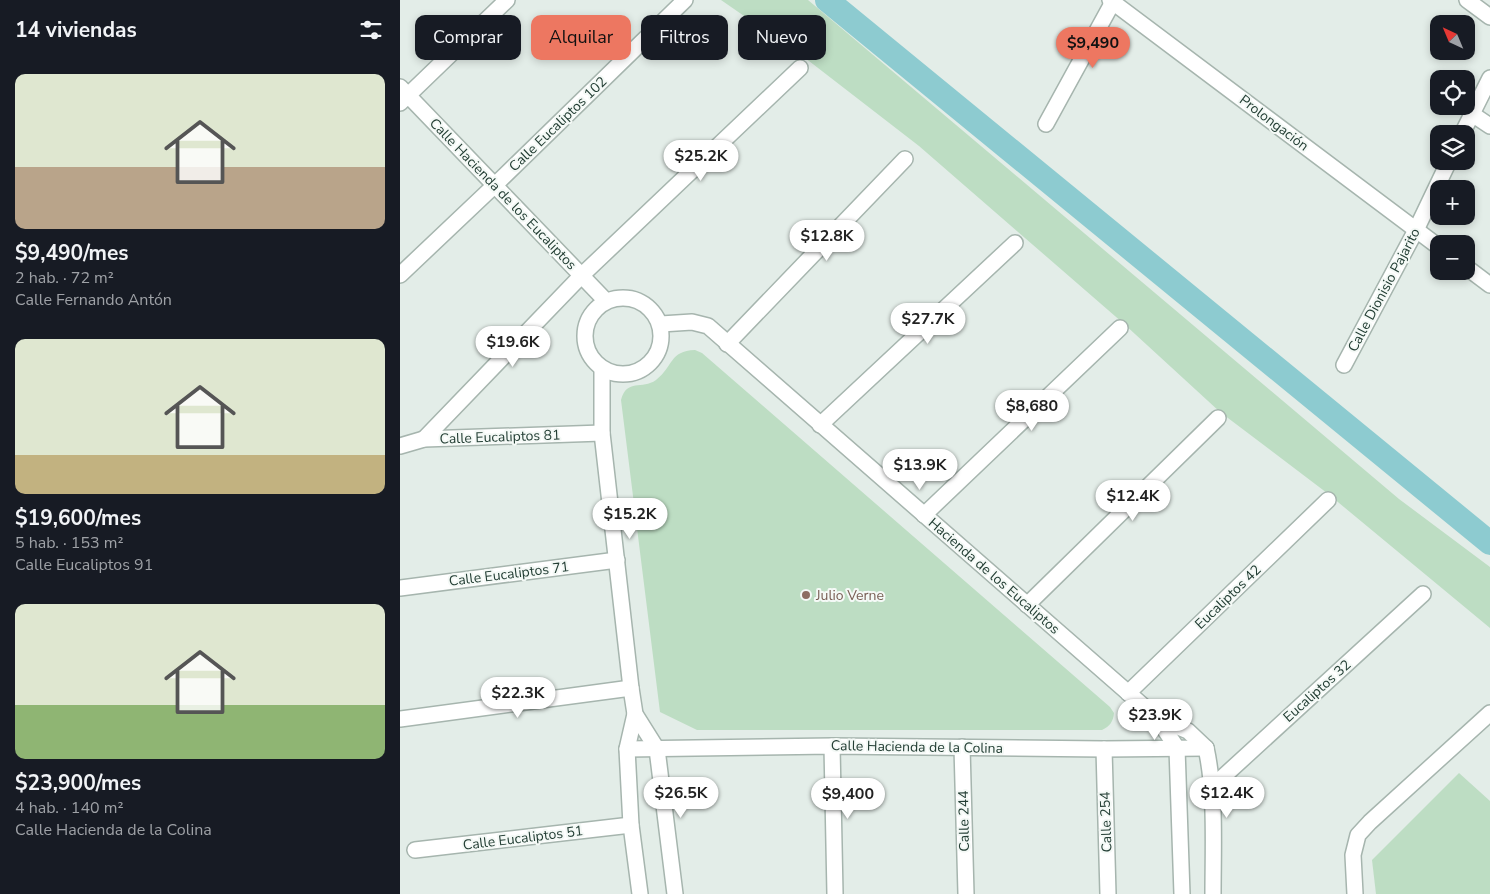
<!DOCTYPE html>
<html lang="es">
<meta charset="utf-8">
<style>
body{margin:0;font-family:"Nunito Sans",sans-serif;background:#20242c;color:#f1f3f6;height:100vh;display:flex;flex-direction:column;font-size:19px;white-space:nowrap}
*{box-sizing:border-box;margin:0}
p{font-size:16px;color:#9ea1a6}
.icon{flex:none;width:28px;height:28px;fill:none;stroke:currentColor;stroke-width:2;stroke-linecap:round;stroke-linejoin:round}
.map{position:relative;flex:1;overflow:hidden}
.panel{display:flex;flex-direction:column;background:#171b24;width:400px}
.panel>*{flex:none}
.guide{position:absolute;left:15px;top:15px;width:475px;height:45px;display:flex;gap:10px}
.needle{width:32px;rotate:316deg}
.buttons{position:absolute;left:1030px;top:15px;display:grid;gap:10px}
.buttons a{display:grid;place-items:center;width:45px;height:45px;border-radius:10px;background:#171b24;box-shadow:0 2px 8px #0003;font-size:25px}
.price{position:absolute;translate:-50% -42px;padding:0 11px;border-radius:18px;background:#fff;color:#222;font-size:16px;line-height:32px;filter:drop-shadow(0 1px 2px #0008)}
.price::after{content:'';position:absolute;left:50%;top:30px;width:15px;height:11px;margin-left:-8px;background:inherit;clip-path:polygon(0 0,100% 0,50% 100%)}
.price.selected{background:#ed7761;color:#111}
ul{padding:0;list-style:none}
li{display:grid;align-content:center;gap:10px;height:265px;padding:0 15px}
li span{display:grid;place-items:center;height:155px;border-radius:10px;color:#555}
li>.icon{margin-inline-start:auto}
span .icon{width:90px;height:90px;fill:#fffc;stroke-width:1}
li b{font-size:21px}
h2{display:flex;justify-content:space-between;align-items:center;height:60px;padding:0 15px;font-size:21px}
.chip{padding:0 18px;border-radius:10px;background:#171b24;box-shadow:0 2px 8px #0003;font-size:18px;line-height:45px}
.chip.selected{background:#ed7761;color:#111}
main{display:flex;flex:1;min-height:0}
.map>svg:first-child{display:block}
</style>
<main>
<section class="panel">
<h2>14 viviendas<svg class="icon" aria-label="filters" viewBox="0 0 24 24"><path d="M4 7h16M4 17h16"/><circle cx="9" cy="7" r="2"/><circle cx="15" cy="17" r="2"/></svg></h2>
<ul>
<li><span style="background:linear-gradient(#dfe7d0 60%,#b9a48a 0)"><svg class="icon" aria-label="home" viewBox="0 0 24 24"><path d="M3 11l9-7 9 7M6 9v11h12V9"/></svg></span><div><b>$9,490/mes</b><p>2 hab. · 72 m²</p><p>Calle Fernando Antón</p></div></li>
<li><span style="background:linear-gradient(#dfe7d0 75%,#c2b280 0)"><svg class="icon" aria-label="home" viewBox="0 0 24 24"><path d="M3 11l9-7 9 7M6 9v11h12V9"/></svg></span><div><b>$19,600/mes</b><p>5 hab. · 153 m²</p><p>Calle Eucaliptos 91</p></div></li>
<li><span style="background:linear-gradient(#dfe7d0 65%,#8fb573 0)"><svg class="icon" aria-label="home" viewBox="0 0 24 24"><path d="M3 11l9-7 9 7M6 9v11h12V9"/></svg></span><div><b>$23,900/mes</b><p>4 hab. · 140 m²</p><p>Calle Hacienda de la Colina</p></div></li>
</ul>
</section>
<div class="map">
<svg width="1090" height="894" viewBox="0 0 1090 894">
<rect width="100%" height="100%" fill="#e3ede8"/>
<g fill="#bdddc3">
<path d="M321 0H408L999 499 1090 567V628L927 493 820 412 723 323 519 146 409 61Z"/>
<path d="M295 350 302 353 710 707 714 713C713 722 710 726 702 730H297L260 712 221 400C227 378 242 390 256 380 274 366 269 351 295 350Z"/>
<path d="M1059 773 1090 801V894H976L972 860Z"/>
</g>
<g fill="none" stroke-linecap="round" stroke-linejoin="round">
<path stroke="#8dcbd0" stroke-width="24" d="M427 0 1090 543"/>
<g stroke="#a6b5ae" stroke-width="18">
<g id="street">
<path d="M710 0 1039 247"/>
<path d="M1067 0 1090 17"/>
<path d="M0 87 206 301"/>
<path d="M0 103 107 0"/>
<path d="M1072 114 1090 126"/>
<path d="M646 124 714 0"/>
<path d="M1062 134 1090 78"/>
<path d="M1066 267 1090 285"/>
<path d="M0 275 95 185 285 0"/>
<circle cx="223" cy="336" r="38"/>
<path d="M261 324 292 322 308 326 757 718 777 748 782 894"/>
<path d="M327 344 505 159"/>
<path d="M944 365 1016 230 1049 161"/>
<path d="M202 369V433L231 688 235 714 257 749 275 894"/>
<path d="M420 425 615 243"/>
<path d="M24 439 182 275 400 68"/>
<path d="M0 446 24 439 202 433"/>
<path d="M524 515 720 328"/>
<path d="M0 588 217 560"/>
<path d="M627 605 818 418"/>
<path d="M728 693 928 500"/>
<path d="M235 714 227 749 231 825 240 894"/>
<path d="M757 718 788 731 806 748"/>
<path d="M0 719 231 688"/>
<path d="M432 746 435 894"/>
<path d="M562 747 566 894"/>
<path d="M806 748C816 793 813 848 813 894"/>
<path d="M227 749 432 746 704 749 806 748"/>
<path d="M704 749 708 894"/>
<path d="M812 787 1023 594"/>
<path d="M15 850 231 825"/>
<path d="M955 894 953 855 958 835 970 822 1090 713"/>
</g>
</g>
<use href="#street" stroke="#fff" stroke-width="15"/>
</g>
<circle fill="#8d6e63" stroke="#f4f9f6" stroke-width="2" cx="406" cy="595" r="5"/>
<g text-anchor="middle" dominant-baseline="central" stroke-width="4" stroke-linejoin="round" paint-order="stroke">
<g font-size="14" fill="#233e34" stroke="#f4f9f6">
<text transform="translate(874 123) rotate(37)">Prolongación</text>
<text transform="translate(158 124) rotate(-44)">Calle Eucaliptos 102</text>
<text transform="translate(103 194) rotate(46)">Calle Hacienda de los Eucaliptos</text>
<text transform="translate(984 290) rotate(-62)">Calle Dionisio Pajarito</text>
<text transform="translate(100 437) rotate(-2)">Calle Eucaliptos 81</text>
<text transform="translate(109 574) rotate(-7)">Calle Eucaliptos 71</text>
<text transform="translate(594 576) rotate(41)">Hacienda de los Eucaliptos</text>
<text transform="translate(828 597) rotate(-44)">Eucaliptos 42</text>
<text transform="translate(917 691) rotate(-42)">Eucaliptos 32</text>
<text transform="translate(517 747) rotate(1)">Calle Hacienda de la Colina</text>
<text transform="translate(564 821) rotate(-91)">Calle 244</text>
<text transform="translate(706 822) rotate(-92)">Calle 254</text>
<text transform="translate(123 838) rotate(-7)">Calle Eucaliptos 51</text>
</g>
<g font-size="14" fill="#785e54" stroke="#f4f9f6" text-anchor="start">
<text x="416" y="595">Julio Verne</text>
</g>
</g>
</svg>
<div class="buttons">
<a><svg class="needle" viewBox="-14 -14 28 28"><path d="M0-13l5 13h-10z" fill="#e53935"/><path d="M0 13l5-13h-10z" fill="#9ea1a6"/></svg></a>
<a><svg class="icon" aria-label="locate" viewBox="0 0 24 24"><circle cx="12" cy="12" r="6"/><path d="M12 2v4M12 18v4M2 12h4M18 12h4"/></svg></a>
<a><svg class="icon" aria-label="layers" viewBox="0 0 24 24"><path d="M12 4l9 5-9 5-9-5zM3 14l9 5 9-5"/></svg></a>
<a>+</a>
<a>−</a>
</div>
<b class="price selected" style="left:693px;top:69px">$9,490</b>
<b class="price" style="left:301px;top:182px">$25.2K</b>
<b class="price" style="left:427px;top:262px">$12.8K</b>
<b class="price" style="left:528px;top:345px">$27.7K</b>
<b class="price" style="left:113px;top:368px">$19.6K</b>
<b class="price" style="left:632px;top:432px">$8,680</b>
<b class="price" style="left:520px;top:491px">$13.9K</b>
<b class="price" style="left:733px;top:522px">$12.4K</b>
<b class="price" style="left:230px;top:540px">$15.2K</b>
<b class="price" style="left:118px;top:719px">$22.3K</b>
<b class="price" style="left:755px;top:741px">$23.9K</b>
<b class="price" style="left:281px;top:819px">$26.5K</b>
<b class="price" style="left:827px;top:819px">$12.4K</b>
<b class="price" style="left:448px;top:820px">$9,400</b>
<div class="guide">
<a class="chip">Comprar</a>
<a class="chip selected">Alquilar</a>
<a class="chip">Filtros</a>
<a class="chip">Nuevo</a>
</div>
</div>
</main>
